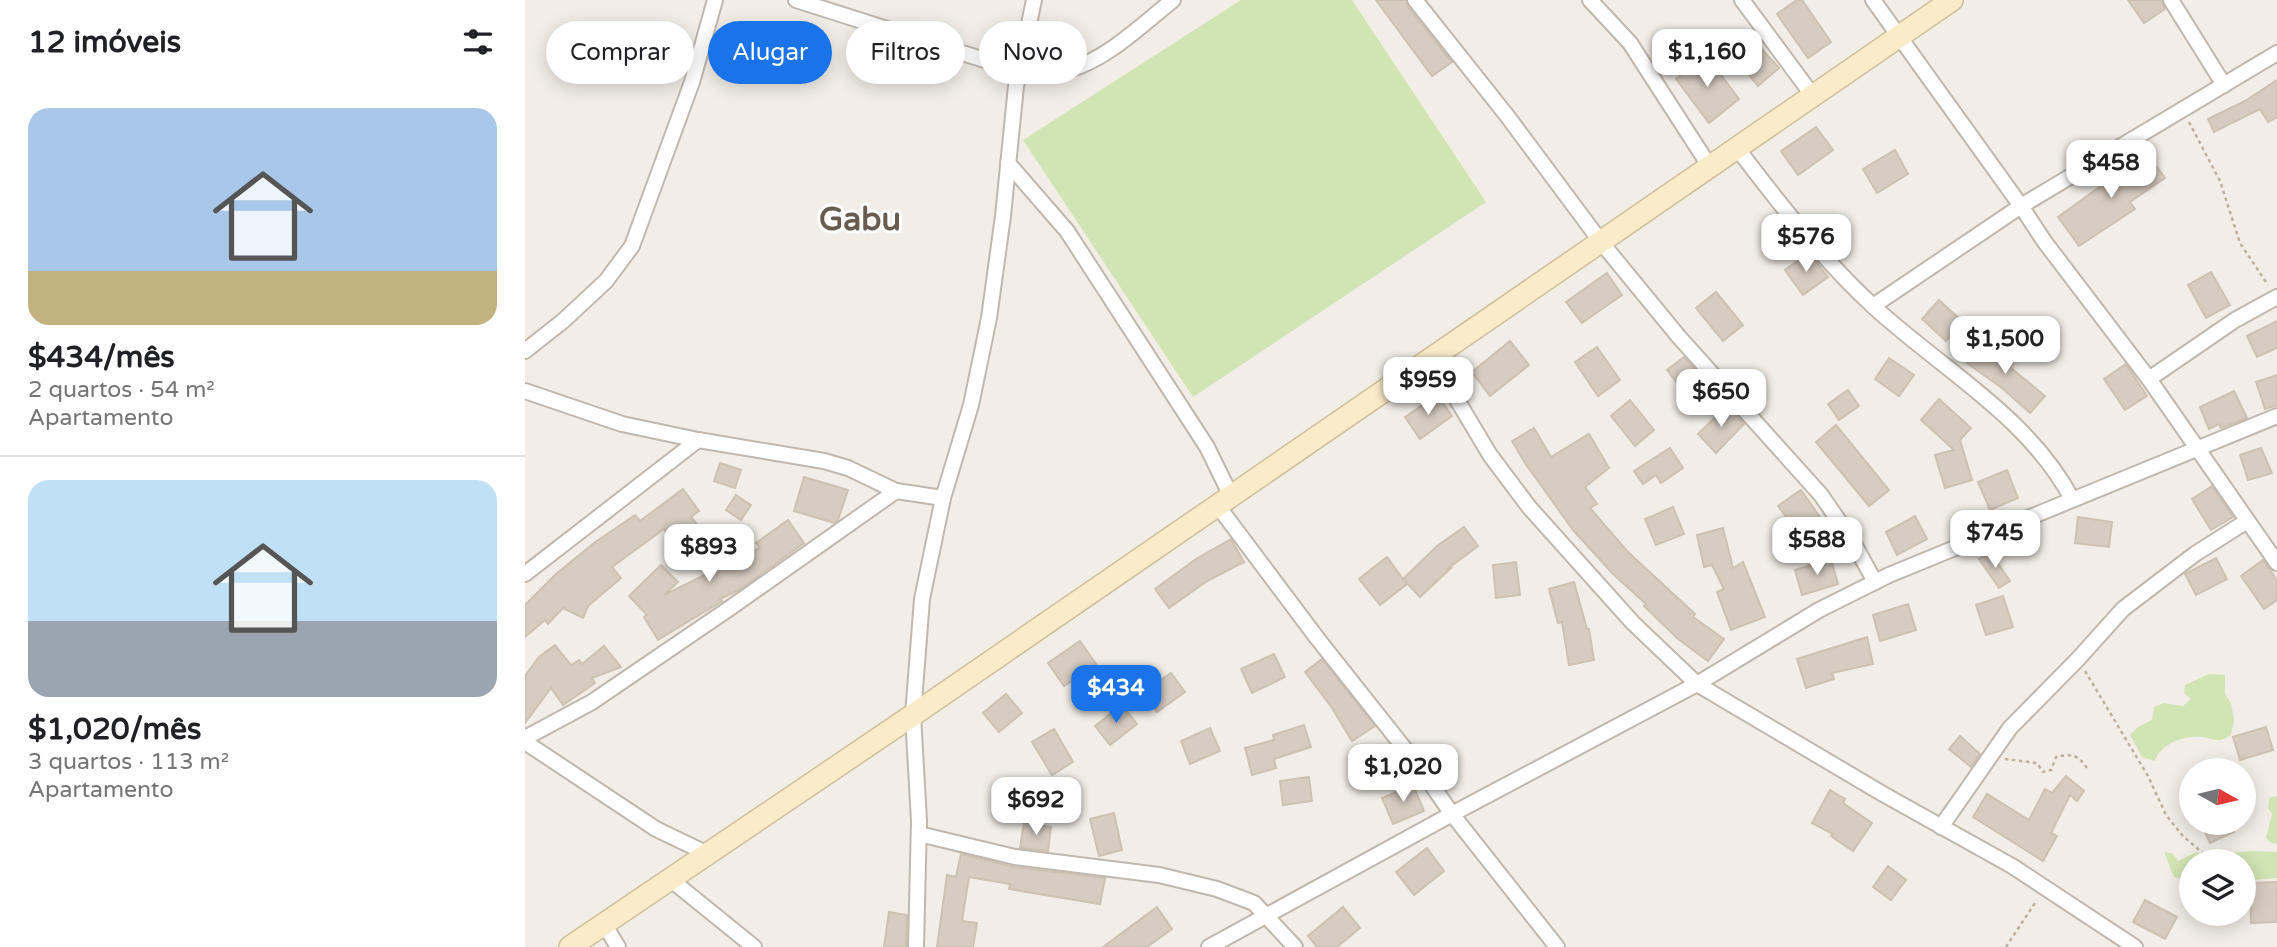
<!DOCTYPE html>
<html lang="pt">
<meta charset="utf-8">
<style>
body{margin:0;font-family:"Varela Round",sans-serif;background:#f2f2f2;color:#202124;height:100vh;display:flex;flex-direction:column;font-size:26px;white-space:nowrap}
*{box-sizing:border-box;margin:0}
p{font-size:23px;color:#757577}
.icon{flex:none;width:38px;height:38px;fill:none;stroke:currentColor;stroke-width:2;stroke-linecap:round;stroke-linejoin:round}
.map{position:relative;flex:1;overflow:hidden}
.side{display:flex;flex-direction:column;background:#fff;width:525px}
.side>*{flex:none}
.top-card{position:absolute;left:21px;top:21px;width:665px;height:63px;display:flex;gap:14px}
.needle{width:46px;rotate:98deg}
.fabs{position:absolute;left:1654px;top:758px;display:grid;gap:14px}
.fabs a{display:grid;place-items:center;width:77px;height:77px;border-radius:50%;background:#fff;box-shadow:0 4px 18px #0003;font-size:35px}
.price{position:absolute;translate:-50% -60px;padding:0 16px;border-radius:14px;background:#fff;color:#222;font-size:23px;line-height:46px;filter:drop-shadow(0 2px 4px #0008)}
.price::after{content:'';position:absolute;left:50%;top:42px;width:21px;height:16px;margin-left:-10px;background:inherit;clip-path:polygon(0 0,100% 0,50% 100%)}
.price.on{background:#1a73e8;color:#fff}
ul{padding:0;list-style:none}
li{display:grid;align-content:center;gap:14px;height:371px;padding:0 28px}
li+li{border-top:2px solid #e0e0e0}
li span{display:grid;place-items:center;height:217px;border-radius:21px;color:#555}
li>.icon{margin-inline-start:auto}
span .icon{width:126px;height:126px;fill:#fffc;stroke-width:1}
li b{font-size:30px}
h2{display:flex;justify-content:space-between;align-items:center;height:84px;padding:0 28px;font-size:30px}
.tag{padding:0 24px;border-radius:32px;background:#fff;box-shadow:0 4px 18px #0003;font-size:24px;line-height:63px}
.tag.on{background:#1a73e8;color:#fff}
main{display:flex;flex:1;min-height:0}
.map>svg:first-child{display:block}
</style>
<main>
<section class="side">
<h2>12 imóveis<svg class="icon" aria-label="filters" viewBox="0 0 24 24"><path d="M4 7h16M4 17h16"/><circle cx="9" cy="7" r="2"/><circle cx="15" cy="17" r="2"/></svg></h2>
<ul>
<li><span style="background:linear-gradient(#a9c7e8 75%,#c2b280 0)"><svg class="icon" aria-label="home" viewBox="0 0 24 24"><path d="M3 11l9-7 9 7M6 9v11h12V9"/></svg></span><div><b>$434/mês</b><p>2 quartos · 54 m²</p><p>Apartamento</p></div></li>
<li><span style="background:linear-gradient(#bfe0f5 65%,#9aa5b1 0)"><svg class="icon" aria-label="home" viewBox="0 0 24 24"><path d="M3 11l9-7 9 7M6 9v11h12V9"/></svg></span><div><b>$1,020/mês</b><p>3 quartos · 113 m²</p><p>Apartamento</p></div></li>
</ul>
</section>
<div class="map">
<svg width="1752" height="947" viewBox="0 0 1752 947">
<rect width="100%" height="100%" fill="#f2eee7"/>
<g fill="#d1e4b3">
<path d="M716 0H827L961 202 668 397 498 140Z"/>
<path d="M1684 674 1700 675V694L1706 703 1709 720 1706 735C1703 737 1699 739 1695 740 1690 741 1684 738 1678 737 1661 735 1635 743 1630 761L1617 757 1605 735 1613 727 1627 720 1629 707 1639 703 1658 706 1666 699 1659 693 1660 685Z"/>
<path d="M1752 796V844L1745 842 1741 838 1747 814 1743 808 1744 798Z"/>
<path d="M1727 851 1752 852V878L1719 881 1718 861H1696L1707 853Z"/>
<path d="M1639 852 1647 853 1653 861 1672 852 1680 857 1681 861H1666V881L1649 877Z"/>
</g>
<g fill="#d6ccc1" stroke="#cdc1b1" stroke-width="2">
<path d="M851 0H881L882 6 927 62 907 76Z"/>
<path d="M1272 0H1277L1306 42 1283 58 1252 14Z"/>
<path d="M1603 0H1636L1640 9 1619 23Z"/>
<path d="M1235 47 1254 68 1233 86 1215 64Z"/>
<path d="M1181 55 1214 99 1184 123 1151 79Z"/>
<path d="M1752 80V117L1743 122 1735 109 1689 132 1683 119 1720 101Z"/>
<path d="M1291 127 1308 150 1273 175 1256 151Z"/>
<path d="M1370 150 1383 174 1352 193 1338 169Z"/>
<path d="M1622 153 1640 178 1605 202 1610 209 1554 246 1533 217Z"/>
<path d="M1284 253 1303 277 1278 295 1260 270Z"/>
<path d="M1686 272 1705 305 1681 318 1663 285Z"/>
<path d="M1082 273 1097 295 1057 323 1041 302Z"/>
<path d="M1191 292 1218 325 1198 341 1171 308Z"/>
<path d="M1414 300 1438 322 1421 341 1397 319Z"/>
<path d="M1752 321V348L1732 357 1722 336Z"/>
<path d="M985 341 1004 365 965 396 947 372Z"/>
<path d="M1457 341 1488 363 1485 367 1520 396 1505 413 1477 388 1442 363Z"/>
<path d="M1072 347 1095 380 1073 396 1050 362Z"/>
<path d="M1159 357 1186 387 1167 402 1142 370Z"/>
<path d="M1364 358 1389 375 1374 396 1350 379Z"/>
<path d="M1601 364 1622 396 1600 410 1579 379Z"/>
<path d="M1752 375V405L1740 409 1731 382Z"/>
<path d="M1323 390 1334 406 1314 420 1303 404Z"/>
<path d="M1709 391 1722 418 1696 428 1694 424 1684 429 1675 407Z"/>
<path d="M912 395 927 416 895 439 880 417Z"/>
<path d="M1414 399 1446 428 1435 440 1447 480 1420 488 1410 455 1429 450 1396 420Z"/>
<path d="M1105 400 1129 430 1110 446 1086 416Z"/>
<path d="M1203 405 1219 424 1191 453 1173 434Z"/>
<path d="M1311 425 1364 490 1344 506 1291 442Z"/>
<path d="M1009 428 1026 457 1064 434 1084 468 1060 487 1072 504 1065 508 1103 552 1170 614 1168 617 1199 639 1183 661 1153 639 1119 606 1121 604 1088 574 1048 530 1000 463 987 441Z"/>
<path d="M1145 448 1158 468 1136 483 1131 475 1118 484 1109 471Z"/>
<path d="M1736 448 1747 473 1723 480 1715 455Z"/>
<path d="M195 463 216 470 210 488 189 481Z"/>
<path d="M1482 470 1493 498 1465 510 1453 482Z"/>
<path d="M279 477 323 490 313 520 309 523 269 511Z"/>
<path d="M1687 486 1708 517 1686 530 1667 499Z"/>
<path d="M158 489 174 511 166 517 191 547 176 561 149 530 143 535 139 529 87 567 96 578 63 606 58 618 38 608 23 624 20 620 0 637V605L31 574 69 543 110 515 115 521Z"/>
<path d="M1276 490 1297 520 1275 535 1253 506Z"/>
<path d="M211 495 226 505 216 520 201 510Z"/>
<path d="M1148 507 1159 534 1131 545 1120 519Z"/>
<path d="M1390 516 1402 539 1372 555 1361 532Z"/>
<path d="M1553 517 1587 522 1584 547 1550 543Z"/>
<path d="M263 520 279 543 214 590 195 599 197 601 133 640 119 617 122 615 104 596 136 565 153 582 139 595 235 548 231 543Z"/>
<path d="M939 527 953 546 921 570 925 569 895 597 879 580 882 584 855 605 834 579 862 557 878 579 912 546Z"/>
<path d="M1198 528 1208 568 1218 562 1240 617 1206 630 1192 592 1199 589 1187 565 1179 567 1172 535Z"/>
<path d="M706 539 719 562 682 581 644 608 630 589 671 559Z"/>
<path d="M1465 552 1485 581 1474 588 1454 559Z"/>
<path d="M1691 558 1702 579 1671 595 1660 574Z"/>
<path d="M1306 559 1313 584 1277 595 1270 570Z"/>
<path d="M1738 560 1752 580V600L1739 609 1716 576Z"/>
<path d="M991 562 995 595 971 598 968 565Z"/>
<path d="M1049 582 1062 629H1064L1069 660 1044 665 1037 622 1033 623 1024 589Z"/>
<path d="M1478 596 1488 627 1461 635 1451 605Z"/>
<path d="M1383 604 1391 630 1355 641 1348 615Z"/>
<path d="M1342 637 1348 664 1307 673 1309 679 1281 688 1272 659Z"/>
<path d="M555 641 571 664 539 686 523 663Z"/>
<path d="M30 645 46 665 54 660 57 664 79 646 96 667 67 678 70 683 38 705 26 688 0 723V676L14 657Z"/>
<path d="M749 654 760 677 727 693 716 669Z"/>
<path d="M797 659 850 726 827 741 807 708 780 672Z"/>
<path d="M646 673 660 692 632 712 619 692Z"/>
<path d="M481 694 497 713 474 732 458 713Z"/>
<path d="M597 705 612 724 585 745 570 726Z"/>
<path d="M779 725 786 747 749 759 751 768 727 775 720 748 749 740 748 735Z"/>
<path d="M1741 727 1748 750 1715 760 1708 737Z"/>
<path d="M685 728 695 751 665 764 656 741Z"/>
<path d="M529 729 548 762 527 775 507 742Z"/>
<path d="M1435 736 1455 754 1446 767 1424 749Z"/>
<path d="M1541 776 1559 791 1552 801 1545 795 1526 833 1532 836 1518 861 1448 817 1462 794 1504 820 1520 789 1527 793Z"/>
<path d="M784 777 787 801 758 805 755 781Z"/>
<path d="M888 785 899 811 868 824 857 798Z"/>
<path d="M1305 790 1320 799 1318 803 1347 823 1328 851 1306 836 1308 834 1287 823Z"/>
<path d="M589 813 597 850 574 856 565 819Z"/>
<path d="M1675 822H1705L1709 832 1685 843Z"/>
<path d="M499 823 526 827 523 851 495 848Z"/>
<path d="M902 848 919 871 889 895 871 872Z"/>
<path d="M436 854 489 867 580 878 575 904 484 889 485 884 444 877 437 921 452 923 448 947H412L422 875 431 877Z"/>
<path d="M1363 866 1381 880 1366 900 1348 887Z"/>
<path d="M1752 882V922L1726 923 1725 883Z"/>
<path d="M1620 900 1652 917 1640 939 1608 922Z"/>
<path d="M632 907 647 929 622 947H578Z"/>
<path d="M818 907 835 928 812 947H792L783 936Z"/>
<path d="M364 912 382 915 381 947H359Z"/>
</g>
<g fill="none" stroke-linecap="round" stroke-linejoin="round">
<g stroke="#c0b8ae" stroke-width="18">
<g id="street">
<path d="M271 0 494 71C510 72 527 74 543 70 580 61 618 24 648 0"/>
<path d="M890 0 983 117 1076 242 1154 337 1296 495 1327 540 1350 582"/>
<path d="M1065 0 1105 43 1185 167"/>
<path d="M1217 0 1288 96"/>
<path d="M1348 0 1496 206 1519 241 1624 379 1752 563"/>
<path d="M1646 0 1699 85"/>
<path d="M1212 148C1254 203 1297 259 1348 306 1415 368 1503 416 1547 499"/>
<path d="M483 163 542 231 682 447 706 496"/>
<path d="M1348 306 1496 206 1752 53"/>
<path d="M0 351 38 321 81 281 107 246 167 82 190 0"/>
<path d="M907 358 965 455 1004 507 1108 623 1172 684 1358 794 1487 866 1610 947"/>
<path d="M1624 379 1710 320 1752 297"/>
<path d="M0 391 97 424 173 440 299 461 323 468 371 491 418 498"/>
<path d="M693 506 792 638 895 768 927 814 1032 947"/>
<path d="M0 574 173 440"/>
<path d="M0 738 67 702 205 608 371 491"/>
<path d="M0 742 131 829 183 854"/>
<path d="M1416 827 1485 728 1553 659 1598 609 1670 554 1722 521"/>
<path d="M394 834 490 857 634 875 692 889 729 903 770 947"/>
<path d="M145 879 229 947"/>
<path d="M79 924 93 947"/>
<path d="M391 947 394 821 388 715 397 599 418 498 446 405 464 318 478 216 491 86 509 0"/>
<path d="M684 947 927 814 1172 684 1294 610 1364 575 1752 416"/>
</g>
</g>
<g stroke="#cfbe9a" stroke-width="24">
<path id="secondary" d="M45 947 388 715 1427 0"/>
</g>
<g stroke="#beb09d" stroke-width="2.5" stroke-dasharray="3.5 3.5" stroke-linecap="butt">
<path d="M1664 122 1695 181 1715 243 1743 285"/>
<path d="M1560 671 1623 776 1641 815 1658 836 1687 861"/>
<path d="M1480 759 1512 763 1518 772 1526 770 1531 757C1547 753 1553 755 1562 768"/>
<path d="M1481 947 1512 900"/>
</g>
<use href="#street" stroke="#fff" stroke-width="14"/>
<use href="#secondary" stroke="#fbecc9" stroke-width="21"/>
</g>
<g text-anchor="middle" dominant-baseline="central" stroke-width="6" stroke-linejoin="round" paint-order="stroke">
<g font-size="32" font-weight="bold" fill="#675c4f" stroke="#fff">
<text x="335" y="220">Gabu</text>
</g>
</g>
</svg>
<div class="fabs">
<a><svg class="needle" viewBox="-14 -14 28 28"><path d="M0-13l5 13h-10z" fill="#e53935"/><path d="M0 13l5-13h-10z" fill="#757577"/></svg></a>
<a><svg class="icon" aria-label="layers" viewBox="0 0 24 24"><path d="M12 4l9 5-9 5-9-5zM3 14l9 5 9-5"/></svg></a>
</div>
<b class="price" style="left:1182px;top:89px">$1,160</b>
<b class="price" style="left:1586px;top:200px">$458</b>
<b class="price" style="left:1281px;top:274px">$576</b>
<b class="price" style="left:1480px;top:376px">$1,500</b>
<b class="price" style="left:903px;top:417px">$959</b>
<b class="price" style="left:1196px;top:429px">$650</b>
<b class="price" style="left:1470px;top:570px">$745</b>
<b class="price" style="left:1292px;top:577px">$588</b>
<b class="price" style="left:184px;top:584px">$893</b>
<b class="price on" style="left:591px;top:725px">$434</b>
<b class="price" style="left:878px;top:804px">$1,020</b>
<b class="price" style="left:511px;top:837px">$692</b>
<div class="top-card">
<a class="tag">Comprar</a>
<a class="tag on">Alugar</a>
<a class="tag">Filtros</a>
<a class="tag">Novo</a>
</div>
</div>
</main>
